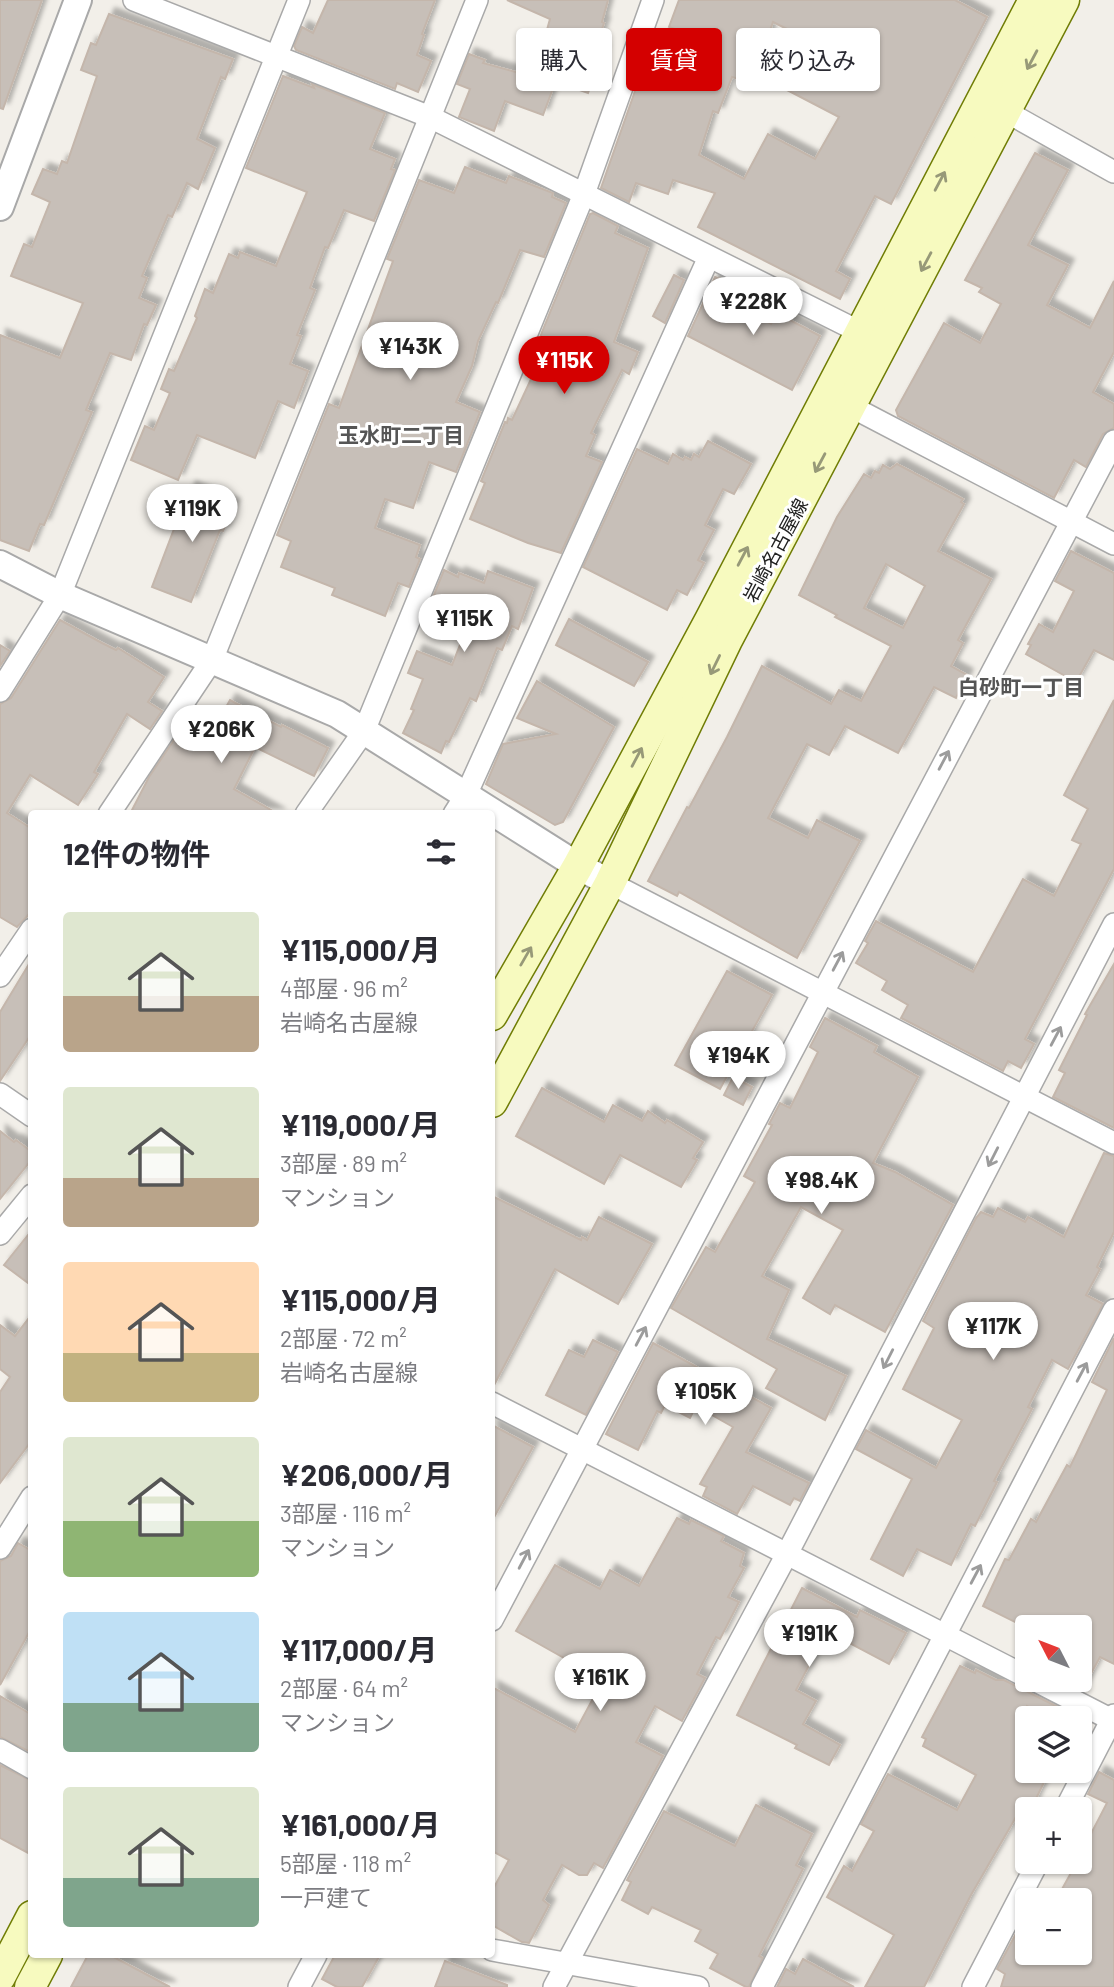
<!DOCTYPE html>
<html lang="ja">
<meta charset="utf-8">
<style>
body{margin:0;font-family:Barlow,"Noto Sans JP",sans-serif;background:#f7f7f7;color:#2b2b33;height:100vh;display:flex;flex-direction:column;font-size:26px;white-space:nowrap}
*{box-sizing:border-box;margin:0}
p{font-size:23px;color:#7c7c81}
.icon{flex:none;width:38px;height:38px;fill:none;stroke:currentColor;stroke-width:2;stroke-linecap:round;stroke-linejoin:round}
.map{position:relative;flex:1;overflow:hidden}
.details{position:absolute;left:28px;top:810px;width:467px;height:1148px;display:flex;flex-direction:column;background:#fff;border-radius:7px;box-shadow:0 2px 5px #0004}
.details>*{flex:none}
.banner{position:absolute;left:516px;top:28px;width:492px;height:63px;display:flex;gap:14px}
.needle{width:46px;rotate:312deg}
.buttons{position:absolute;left:1015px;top:1615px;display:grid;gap:14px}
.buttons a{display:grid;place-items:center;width:77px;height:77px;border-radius:7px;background:#fff;box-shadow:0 2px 5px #0004;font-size:35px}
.price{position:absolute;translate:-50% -60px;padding:0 16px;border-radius:24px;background:#fff;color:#222;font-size:23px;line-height:46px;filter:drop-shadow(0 2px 4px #0008)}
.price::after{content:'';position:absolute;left:50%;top:42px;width:21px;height:16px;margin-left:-10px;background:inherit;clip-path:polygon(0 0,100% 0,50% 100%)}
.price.on{background:#d40000;color:#fff}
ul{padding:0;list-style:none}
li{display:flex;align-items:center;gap:21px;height:175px;padding:0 35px}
li span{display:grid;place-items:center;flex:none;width:196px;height:140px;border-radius:7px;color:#555}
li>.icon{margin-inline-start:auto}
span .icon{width:84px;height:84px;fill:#fffc;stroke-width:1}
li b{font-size:30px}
h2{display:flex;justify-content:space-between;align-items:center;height:84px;padding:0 35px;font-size:30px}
.chip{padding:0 24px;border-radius:7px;background:#fff;box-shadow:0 2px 5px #0004;font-size:24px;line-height:63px}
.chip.on{background:#d40000;color:#fff}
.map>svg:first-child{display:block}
</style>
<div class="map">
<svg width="1114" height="1987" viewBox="0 0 1114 1987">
<defs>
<filter id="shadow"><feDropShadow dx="6" dy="-6" stdDeviation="2" flood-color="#0004"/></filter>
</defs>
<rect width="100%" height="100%" fill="#f2efe9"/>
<g fill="#c7bfb8" stroke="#c4b6ab" stroke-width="2" fill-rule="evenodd" filter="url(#shadow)">
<path d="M0 0H42L3 109 0 108Z"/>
<path d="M328 0H435L422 34 424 35 417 55 431 61 418 92 397 83 395 89 296 50 294 46 302 27 313 33Z"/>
<path d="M507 0H608L602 22 604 23 596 48 603 51 588 93 542 77 556 41 545 37 550 19Z"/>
<path d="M679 0H955L987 17 891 204 875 196 836 271 850 279 840 299 698 227 715 193 673 180 668 194 636 183 629 202 601 188 641 74 689 90 706 40 669 27ZM773 22 811 41 787 90 839 117 815 159 768 134 744 179 699 155 713 111 718 113 732 77 739 79 743 67 755 73Z"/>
<path d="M109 14 233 59 225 79 221 77 197 139 215 148 198 189 187 183 172 217 168 215 142 276 147 278 139 298 156 305 147 325 144 324 131 360 110 353 86 410 92 412 44 525 40 524 29 551 0 540V335L60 358 83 303 11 276 24 244 32 247 50 202 32 194 43 169 57 174 62 161 67 163 97 76 81 70 91 43 96 45Z"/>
<path d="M469 54 485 60 483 63 555 83 543 115 505 101 494 131 459 117 470 89 457 84Z"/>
<path d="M283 76 314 88 312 84 385 113 370 149 395 159 391 169 395 170 374 221 344 210 328 248 325 247 310 288 315 290 297 335 301 336 290 364 308 371 294 408 278 401 255 458 197 435 178 480 131 460 145 426 154 430 170 393 161 389 169 369 174 371 197 318 195 316 205 289 213 293 229 254 238 258 240 252 276 266 307 192 246 168Z"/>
<path d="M1035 153 1068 170 1028 245 1068 265 1047 305 1090 328 1114 281V352L1093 392 1114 404V428L1103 434 1086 467 1074 460 1054 498 898 416 896 410 944 323 980 343 1001 304 979 292 982 288 965 280Z"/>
<path d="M465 167 506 183 509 176 553 193 552 197 566 203 544 257 520 250 498 303 496 302 478 341 472 366 456 402 480 412 456 472 429 462 413 508 385 499 375 528 420 545 416 557 420 559 409 587 398 583 385 616 332 595 335 588 281 567 291 541 277 535 329 404 339 408 393 261 387 259 419 180 454 193Z"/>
<path d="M593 213 618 226 615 233 648 248 614 342 638 352 629 374 622 370 591 433 595 435 586 456 602 462 561 553 528 543 470 519 485 483 481 481 505 422 507 423 508 418 512 420 532 377 527 375 542 332 590 214Z"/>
<path d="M674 275 684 280 665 323 653 316Z"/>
<path d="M715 277 739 287 732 302 771 324 777 313 820 336 792 390 688 336Z"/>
<path d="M708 441 751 464 734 494 723 489 705 525 714 530 698 560 704 563 687 595 677 590 667 610 583 567 637 449 668 464 673 454 683 460 685 457 691 460 694 454 699 457Z"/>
<path d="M897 464 963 499 961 502 964 504 938 551 991 579 958 640 963 643 951 666 967 675 956 698 934 687 898 753 845 726 829 755 807 744 768 818 808 838 817 820 860 841 797 958 679 892 677 896 648 881 687 807 689 808 727 737 762 666 831 704 839 690 861 701 891 646 835 617 837 615 799 595 837 517 864 474 871 478 875 471 879 473 883 465 890 469ZM886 564 925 586 903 628 864 608Z"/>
<path d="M190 487 234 505 223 531 220 530 191 602 152 587Z"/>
<path d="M1071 551 1114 573V660L1094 650 1076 682 1026 654 1031 645 1028 644 1039 624 1053 632 1074 591 1055 581Z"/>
<path d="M444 570 458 577 459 573 484 583 488 571 533 588 518 629 512 626 502 650 497 648 476 701 470 698 449 742 446 741 441 753 403 733 414 710 411 709 423 679 408 673 417 651 452 665 473 612 433 597Z"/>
<path d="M569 619 648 662 634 686 556 645Z"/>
<path d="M60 620 102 643 116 650 118 648 164 677 148 702 162 711 150 729 127 714 94 772 98 774 78 805 30 775 7 813 32 829V911L17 927 0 917V704L11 698Z"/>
<path d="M0 645 10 651 0 666Z"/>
<path d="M537 681 614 727 563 822 555 825 486 784 503 744 556 734 517 718Z"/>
<path d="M230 700 281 727 282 725 328 748 314 776 255 747 234 789 278 814H130L149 777 184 725 193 731 195 726 211 734Z"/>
<path d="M1114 700V869L1025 1039 1034 1044 1021 1068 1008 1061 1003 1071 901 1018 908 1005 882 990 887 981 856 963 868 943 865 941 876 921 973 972 1023 879 1054 896 1081 844 1072 840 1088 809 1064 795Z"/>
<path d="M32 959V1033L0 1081V1012Z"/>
<path d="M1114 964V1128L1053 1097 1065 1073 1059 1070 1087 1015 1085 1014Z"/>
<path d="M727 971 772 995 720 1089 675 1065Z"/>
<path d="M825 1018 877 1046 874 1052 918 1077 873 1163 895 1172 953 1205 885 1332 835 1305 830 1314 803 1298 843 1230 801 1207 762 1276 789 1290 767 1339 846 1376 825 1420 766 1388 777 1369 671 1308 706 1247 715 1252 755 1182 744 1176 772 1125 769 1124 780 1103 790 1108 818 1052 810 1047Z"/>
<path d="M733 1077 752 1087 743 1105 724 1095Z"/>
<path d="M542 1088 604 1122 613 1105 642 1121 648 1111 665 1123 667 1120 703 1142 693 1158 697 1160 681 1187 620 1155 604 1184 516 1136Z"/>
<path d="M0 1131 14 1142 16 1140 32 1152V1159L0 1199Z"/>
<path d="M1104 1153 1114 1156V1232L1097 1267 1100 1269 1086 1295 1103 1304 1068 1369 1052 1360 1028 1407 1032 1409 994 1481 997 1482 975 1526 971 1524 951 1565 917 1549 903 1576 871 1559 912 1479 856 1449 866 1430 936 1468 962 1420 903 1389 934 1328 923 1321 976 1218 981 1212 993 1217 998 1208 1025 1222 1028 1217 1064 1237Z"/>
<path d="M492 1196 581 1240 582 1237 587 1240 599 1217 652 1244 618 1304 555 1269 492 1389Z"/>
<path d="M32 1230V1286L4 1265Z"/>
<path d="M32 1314V1440L0 1483V1392L10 1377 0 1369V1325L15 1336Z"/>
<path d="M1114 1338V1664L1100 1657 1082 1690 1080 1689V1628H1027L983 1606 1005 1559 1009 1560 1031 1519 1036 1522 1067 1465 1070 1467 1107 1390 1092 1382Z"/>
<path d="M593 1340 618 1352 586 1415 546 1395 569 1350 584 1357Z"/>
<path d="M653 1343 771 1408 746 1452 809 1483 800 1501 794 1498 790 1505 753 1486 737 1514 703 1496 707 1487 700 1484 733 1427 696 1406 690 1418 665 1405 661 1413 657 1411 638 1450 606 1434Z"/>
<path d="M492 1425 533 1447 492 1521Z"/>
<path d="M677 1518 689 1524 691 1520 724 1536 721 1541 744 1553 740 1566 744 1568 728 1597 739 1602 720 1639 716 1637 697 1674 705 1678 682 1721 655 1706 636 1742 663 1756 603 1868 594 1863 587 1875H579L562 1865 543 1900 549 1905 529 1943 522 1942 492 1925V1891L509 1860 492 1851V1687L575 1732 603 1680 516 1631 555 1565 600 1589 610 1570 639 1586Z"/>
<path d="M18 1543 32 1551V1627L0 1685V1561L11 1556Z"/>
<path d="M802 1588 857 1617 860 1610 906 1633 889 1664 827 1631 796 1690 816 1701 803 1724 840 1745 829 1765 795 1748 797 1745 737 1715Z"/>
<path d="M960 1666 975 1673 976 1670 996 1680H1004L1056 1706 1051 1718 1027 1706V1771L1046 1778 1032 1807 1024 1803 971 1895 924 1987H865L894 1935 827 1897 844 1866 852 1871 874 1831 861 1824 888 1774 957 1810 976 1775 923 1746 926 1739 922 1737Z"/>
<path d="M0 1696 32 1715V1753L0 1737Z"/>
<path d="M0 1765 32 1781V1855L0 1838Z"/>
<path d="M1099 1772 1114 1780V1987H1001L1005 1974 997 1969 1027 1913V1953H1080V1900H1056L1077 1862H1080V1855L1107 1803 1088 1794Z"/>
<path d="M756 1805 812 1834 796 1865 803 1869 759 1956 763 1958 749 1987H746L710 1968 718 1954 695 1941 701 1930 652 1907 648 1914 622 1900 631 1882 627 1880 664 1811 735 1846Z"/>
<path d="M88 1955H110L170 1987H71Z"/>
<path d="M335 1955H380L362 1987H337L322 1979Z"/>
<path d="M803 1959 854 1987H777L786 1969 795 1974Z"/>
<path d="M445 1961 507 1985V1987H435Z"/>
</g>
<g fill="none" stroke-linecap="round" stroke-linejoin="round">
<g stroke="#a9a9a9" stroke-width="24">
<g id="minor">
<path d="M134 0 430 117 860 332"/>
<path d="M1005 111 1114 172"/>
<path d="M850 406 1114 544"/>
<path d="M0 691 60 595 299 0"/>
<path d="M109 814 212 660 477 0"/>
<path d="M306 814 364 731 584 194 653 0"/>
<path d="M454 814 466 795 709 257"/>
<path d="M610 883 1114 1143"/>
<path d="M0 976 32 929"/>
<path d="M0 1094 32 1116"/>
<path d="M0 1234 32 1195"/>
<path d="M492 1403 1027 1677"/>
<path d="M0 1548 32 1497"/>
<path d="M492 1620 1114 441"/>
<path d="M1034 1680 1114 1721"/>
<path d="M0 1750 32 1768"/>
<path d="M1065 1810 1114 1715"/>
<path d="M492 1950 698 1987"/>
<path d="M299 1987 316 1955"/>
<path d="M554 1987 787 1554 1114 924"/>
<path d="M762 1987 1114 1310"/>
<path d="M973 1987 1038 1862"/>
</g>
</g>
<g stroke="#a9a9a9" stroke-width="30">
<g id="tertiary">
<path d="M0 207 78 0"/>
<path d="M0 564 60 595 337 714 578 866 610 883"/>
</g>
</g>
<g stroke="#707d05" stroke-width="33">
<g id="secondary">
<path d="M492 1015 578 866 710 620 1034 0"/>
<path d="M492 1102 610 883 727 640 1064 0"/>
<path d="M0 1977 32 1916"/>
<path d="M30 1987 47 1955"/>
</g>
</g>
<use href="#minor" stroke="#fff" stroke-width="21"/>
<use href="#tertiary" stroke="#fff" stroke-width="26"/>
<use href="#secondary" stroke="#f7fabf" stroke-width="30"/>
</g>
<defs><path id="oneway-shaft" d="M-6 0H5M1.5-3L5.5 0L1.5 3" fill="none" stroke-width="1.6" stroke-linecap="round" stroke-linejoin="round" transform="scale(1.75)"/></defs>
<g stroke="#979978">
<use href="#oneway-shaft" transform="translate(1032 60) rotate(118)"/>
<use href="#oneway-shaft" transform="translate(940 181) rotate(-62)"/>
<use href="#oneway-shaft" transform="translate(926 262) rotate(118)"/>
<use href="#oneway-shaft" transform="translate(820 463) rotate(118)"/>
<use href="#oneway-shaft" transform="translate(743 556) rotate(-62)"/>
<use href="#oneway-shaft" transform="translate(715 665) rotate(116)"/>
<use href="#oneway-shaft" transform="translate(637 757) rotate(-62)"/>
<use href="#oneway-shaft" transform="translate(526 956) rotate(-60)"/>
</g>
<g stroke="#9c9c9c">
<use href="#oneway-shaft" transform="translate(944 760) rotate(-62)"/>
<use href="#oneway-shaft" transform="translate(838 961) rotate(-62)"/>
<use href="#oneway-shaft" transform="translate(1056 1036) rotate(-62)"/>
<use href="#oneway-shaft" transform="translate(993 1157) rotate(117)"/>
<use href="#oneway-shaft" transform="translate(641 1336) rotate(-62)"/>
<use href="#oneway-shaft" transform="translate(888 1359) rotate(117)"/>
<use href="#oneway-shaft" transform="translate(1082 1372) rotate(-62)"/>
<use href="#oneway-shaft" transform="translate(524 1559) rotate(-62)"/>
<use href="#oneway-shaft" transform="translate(976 1574) rotate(-62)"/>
</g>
<g text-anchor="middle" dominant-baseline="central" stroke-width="6" stroke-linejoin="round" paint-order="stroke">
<g font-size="19" fill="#222" stroke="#fff">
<text transform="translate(775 550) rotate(-62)">岩崎名古屋線</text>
</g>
<g font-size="21" font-weight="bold" fill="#555" stroke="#fff">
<text x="401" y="434">玉水町二丁目</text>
<text x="1021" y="686">白砂町一丁目</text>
</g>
</g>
</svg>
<div class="buttons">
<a><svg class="needle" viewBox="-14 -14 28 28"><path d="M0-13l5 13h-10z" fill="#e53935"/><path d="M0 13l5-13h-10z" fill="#7c7c81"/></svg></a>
<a><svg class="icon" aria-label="layers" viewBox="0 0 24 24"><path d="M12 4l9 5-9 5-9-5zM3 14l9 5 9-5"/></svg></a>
<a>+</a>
<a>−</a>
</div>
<b class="price" style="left:753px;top:337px">¥228K</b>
<b class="price" style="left:410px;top:382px">¥143K</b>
<b class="price on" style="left:564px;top:396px">¥115K</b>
<b class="price" style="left:192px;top:544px">¥119K</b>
<b class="price" style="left:464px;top:654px">¥115K</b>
<b class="price" style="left:221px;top:765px">¥206K</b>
<b class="price" style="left:738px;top:1091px">¥194K</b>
<b class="price" style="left:821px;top:1216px">¥98.4K</b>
<b class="price" style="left:993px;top:1362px">¥117K</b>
<b class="price" style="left:705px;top:1427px">¥105K</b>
<b class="price" style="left:809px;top:1669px">¥191K</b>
<b class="price" style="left:600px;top:1713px">¥161K</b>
<div class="banner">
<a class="chip">購入</a>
<a class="chip on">賃貸</a>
<a class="chip">絞り込み</a>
</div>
<section class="details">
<h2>12件の物件<svg class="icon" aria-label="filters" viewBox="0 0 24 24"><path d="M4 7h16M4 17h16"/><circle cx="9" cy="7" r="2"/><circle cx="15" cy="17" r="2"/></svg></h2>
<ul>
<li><span style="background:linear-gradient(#dfe7d0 60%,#b9a48a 0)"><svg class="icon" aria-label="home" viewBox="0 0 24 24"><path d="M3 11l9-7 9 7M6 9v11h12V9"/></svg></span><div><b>¥115,000/月</b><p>4部屋 · 96 m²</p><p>岩崎名古屋線</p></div></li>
<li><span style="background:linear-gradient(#dfe7d0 65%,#b9a48a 0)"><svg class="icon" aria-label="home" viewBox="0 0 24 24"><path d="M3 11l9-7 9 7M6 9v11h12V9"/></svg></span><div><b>¥119,000/月</b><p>3部屋 · 89 m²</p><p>マンション</p></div></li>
<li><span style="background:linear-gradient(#ffd9b3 65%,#c2b280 0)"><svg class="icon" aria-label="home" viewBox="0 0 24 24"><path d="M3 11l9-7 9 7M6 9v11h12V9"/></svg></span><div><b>¥115,000/月</b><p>2部屋 · 72 m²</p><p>岩崎名古屋線</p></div></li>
<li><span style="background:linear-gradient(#dfe7d0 60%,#8fb573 0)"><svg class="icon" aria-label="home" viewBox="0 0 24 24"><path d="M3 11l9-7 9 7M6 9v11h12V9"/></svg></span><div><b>¥206,000/月</b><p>3部屋 · 116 m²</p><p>マンション</p></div></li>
<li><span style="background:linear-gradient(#bfe0f5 65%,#7fa58c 0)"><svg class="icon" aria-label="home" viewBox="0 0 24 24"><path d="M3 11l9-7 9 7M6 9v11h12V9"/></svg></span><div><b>¥117,000/月</b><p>2部屋 · 64 m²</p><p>マンション</p></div></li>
<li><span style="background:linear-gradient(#dfe7d0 65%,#7fa58c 0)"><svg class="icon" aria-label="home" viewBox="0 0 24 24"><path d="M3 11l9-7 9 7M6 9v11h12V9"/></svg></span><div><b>¥161,000/月</b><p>5部屋 · 118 m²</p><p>一戸建て</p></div></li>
</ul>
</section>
</div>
